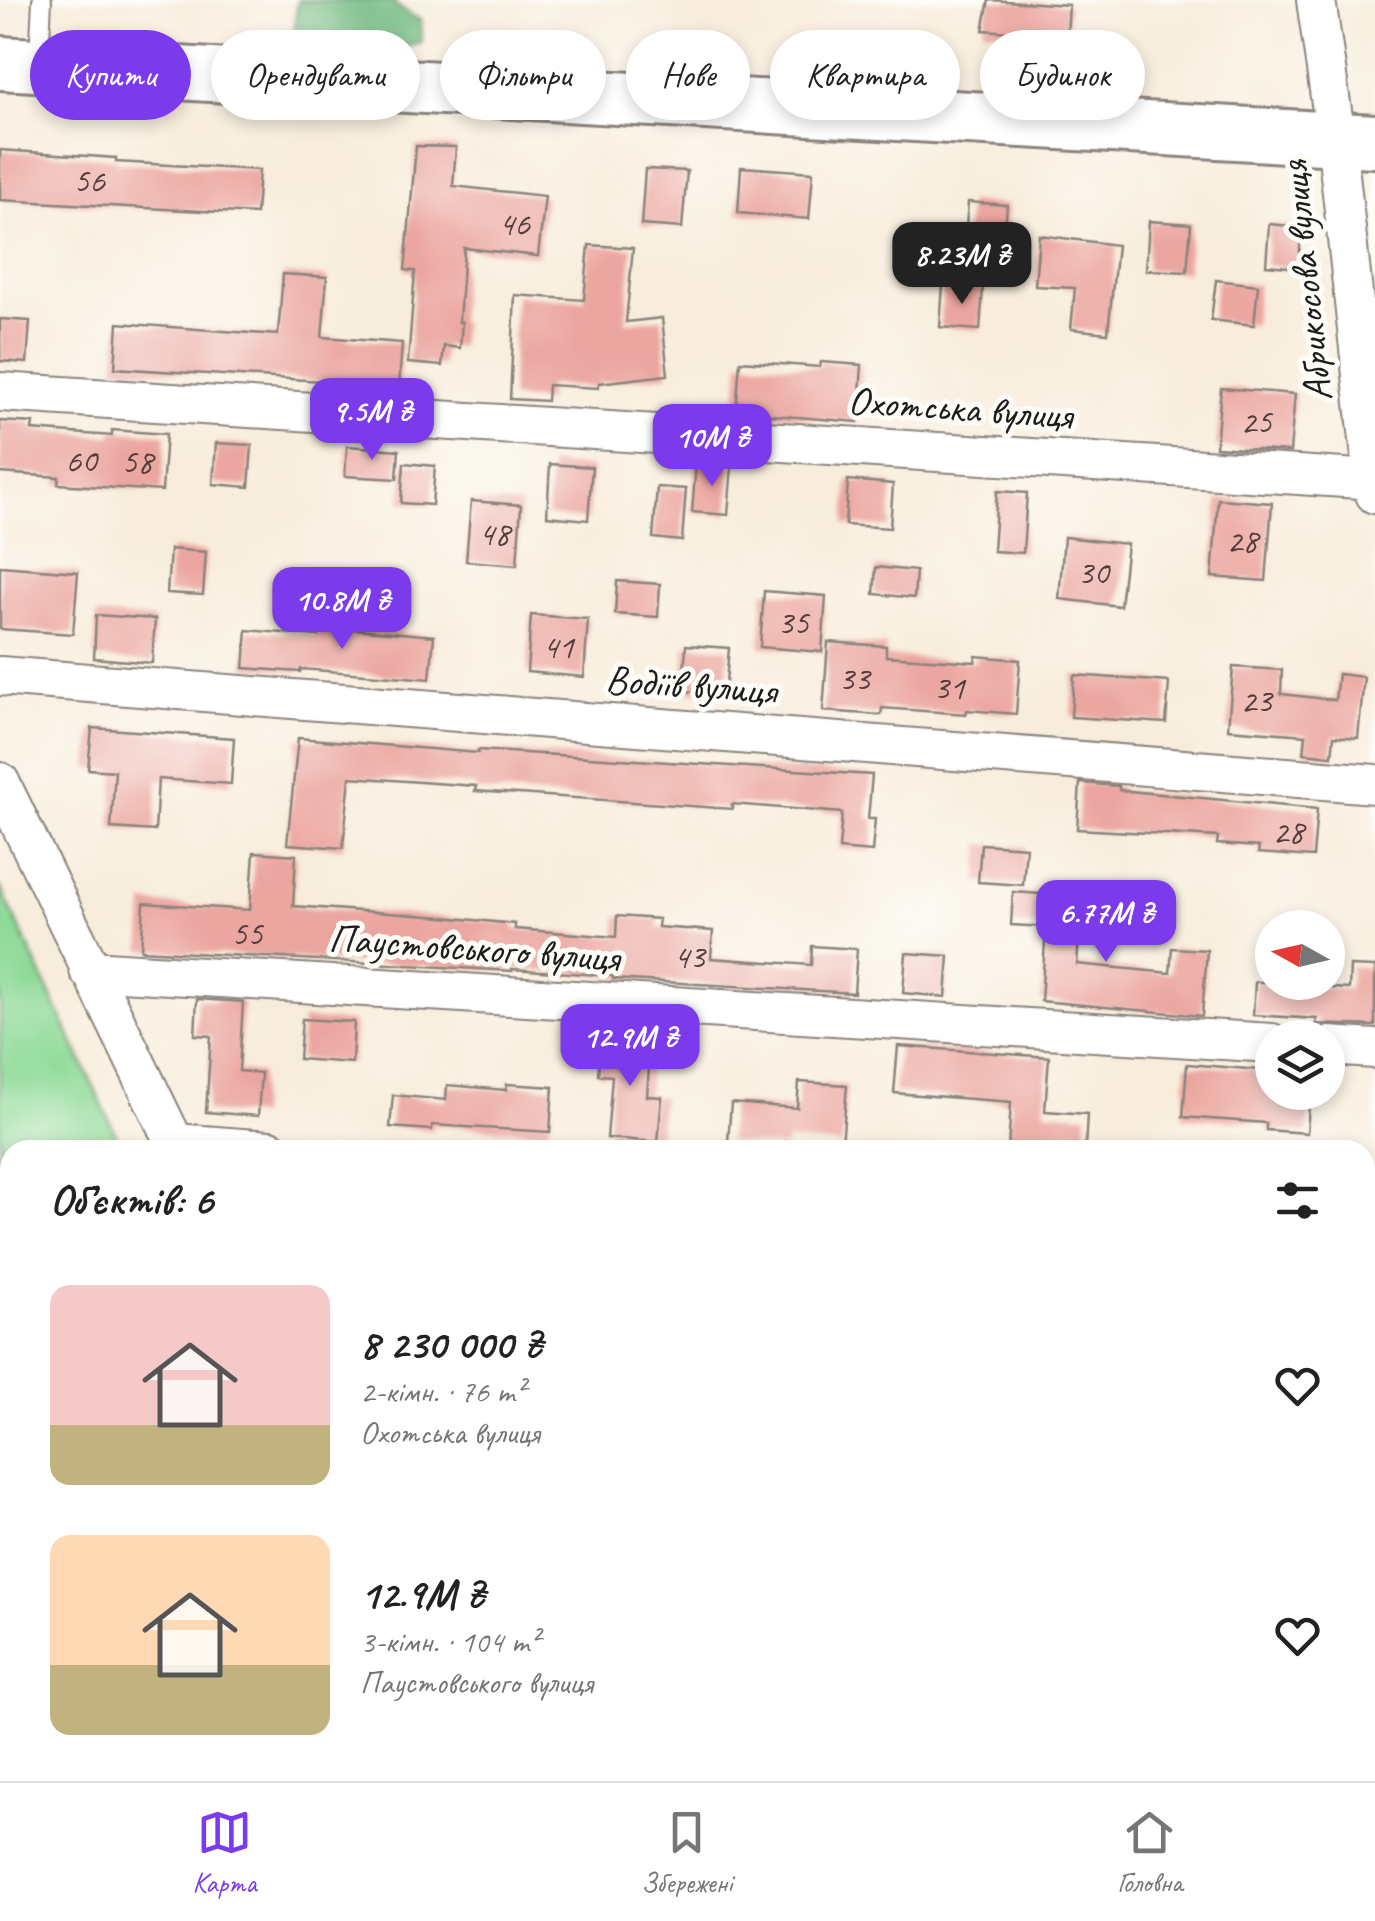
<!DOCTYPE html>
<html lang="uk">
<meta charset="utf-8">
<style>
body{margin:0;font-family:Caveat,sans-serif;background:#f6f6f6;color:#222;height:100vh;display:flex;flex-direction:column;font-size:38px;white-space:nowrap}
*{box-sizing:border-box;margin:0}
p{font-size:32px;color:#767676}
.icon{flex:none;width:55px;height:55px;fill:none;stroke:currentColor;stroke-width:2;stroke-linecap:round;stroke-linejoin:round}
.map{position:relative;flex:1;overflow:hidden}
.details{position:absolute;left:0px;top:1140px;width:1375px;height:642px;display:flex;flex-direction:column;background:#fff;border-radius:30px 30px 0 0;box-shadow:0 5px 15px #0003}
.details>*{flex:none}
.banner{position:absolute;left:30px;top:30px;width:1315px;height:90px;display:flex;gap:20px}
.needle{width:65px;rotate:278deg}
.controls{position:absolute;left:1255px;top:910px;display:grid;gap:20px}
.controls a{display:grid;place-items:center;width:90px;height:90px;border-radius:50%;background:#fff;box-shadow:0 5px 15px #0003;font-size:50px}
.price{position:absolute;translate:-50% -85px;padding:0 22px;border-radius:20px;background:#7c3aed;color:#fff;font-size:32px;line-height:65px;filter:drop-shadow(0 2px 5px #0008)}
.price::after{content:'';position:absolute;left:50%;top:60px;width:30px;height:22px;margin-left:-15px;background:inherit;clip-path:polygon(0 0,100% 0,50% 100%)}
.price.on{background:#222;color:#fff}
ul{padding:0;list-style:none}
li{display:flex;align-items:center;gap:30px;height:250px;padding:0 50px}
li span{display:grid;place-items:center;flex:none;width:280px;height:200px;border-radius:20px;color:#555}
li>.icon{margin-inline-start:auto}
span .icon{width:120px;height:120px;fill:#fffc;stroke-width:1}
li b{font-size:42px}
h2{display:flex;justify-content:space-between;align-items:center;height:120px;padding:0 50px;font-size:42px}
.tag{padding:0 35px;border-radius:45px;background:#fff;box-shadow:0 5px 15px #0003;font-size:35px;line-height:90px}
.tag.on{background:#7c3aed;color:#fff}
.menu{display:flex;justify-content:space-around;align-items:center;height:140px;border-top:2px solid #e0e0e0;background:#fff;font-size:28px;color:#767676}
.menu a{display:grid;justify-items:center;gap:5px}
.menu .on{color:#7c3aed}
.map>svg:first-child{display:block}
</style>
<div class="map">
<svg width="1375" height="1781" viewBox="0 0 1375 1781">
<rect width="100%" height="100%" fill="#fdfcf7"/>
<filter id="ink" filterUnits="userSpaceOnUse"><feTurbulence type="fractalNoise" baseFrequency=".01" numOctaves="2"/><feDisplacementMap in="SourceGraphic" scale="20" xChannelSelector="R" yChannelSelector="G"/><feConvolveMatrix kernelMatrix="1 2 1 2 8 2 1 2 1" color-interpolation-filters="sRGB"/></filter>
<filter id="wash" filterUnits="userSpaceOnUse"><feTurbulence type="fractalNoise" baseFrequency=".0048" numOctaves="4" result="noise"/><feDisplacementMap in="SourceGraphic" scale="40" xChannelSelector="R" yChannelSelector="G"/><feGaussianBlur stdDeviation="2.25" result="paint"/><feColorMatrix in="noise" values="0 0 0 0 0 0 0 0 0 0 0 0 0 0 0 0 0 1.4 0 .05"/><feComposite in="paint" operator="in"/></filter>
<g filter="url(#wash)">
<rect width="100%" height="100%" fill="#f8eddc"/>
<path fill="#8dda97" stroke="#547b5a" stroke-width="2.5" d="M0 886 123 1150H10V1772H412L416 1781H0Z"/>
<path fill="#72ba80" stroke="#476b4e" stroke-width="2.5" d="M298 0H394L395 5 421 21 422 42 351 65 299 52 294 26Z"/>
<g id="blocks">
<g fill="#eca6a0">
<path d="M989 0 1069 5 1067 36 983 30Z"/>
<path d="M416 146 456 147 453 186 545 196 538 256 464 248 459 322H462L460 348 444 346 442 366 408 363 415 271 405 270Z"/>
<path d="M0 150 116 158V162L259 170 256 214 0 200Z"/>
<path d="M741 167 813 172 809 219 738 213Z"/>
<path d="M645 169 687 171 682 228 641 225Z"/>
<path d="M968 202 1007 205 1003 254 964 251Z"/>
<path d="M1149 221 1191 224 1187 272 1146 270Z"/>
<path d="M1269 224 1301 227 1299 268 1266 265Z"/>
<path d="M1039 235 1117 245 1108 333 1071 329 1075 288 1035 286Z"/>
<path d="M589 245 633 248 626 322 662 318 668 375 599 383 598 388 548 385 547 401 510 399 515 295 584 300Z"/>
<path d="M283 274 327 277 322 337 402 343 399 386 115 368 118 323 278 335Z"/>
<path d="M1216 280 1258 285 1254 325 1211 320Z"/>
<path d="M943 284 983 287 980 330 940 327Z"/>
<path d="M0 319 30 321 27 363 0 361Z"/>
<path d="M740 361 820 367 821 362 862 365 858 422 736 412Z"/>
<path d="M1221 388 1295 394 1290 452 1216 447Z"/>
<path d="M0 421 33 423 32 430 112 436V430L166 434 162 491 58 484 59 477 0 473Z"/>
<path d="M216 443 252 445 249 487 213 484Z"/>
<path d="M347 446 399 450 397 479 345 476Z"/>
<path d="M404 463 435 466 432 505 401 503Z"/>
<path d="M696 463 732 465 728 515 692 512Z"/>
<path d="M550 464 592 467 588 520 547 516Z"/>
<path d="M848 480 893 484 890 528 845 525Z"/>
<path d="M657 487 686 489 682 541 653 538Z"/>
<path d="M997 491 1027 493 1023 553 993 551Z"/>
<path d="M1218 499 1272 503 1266 581 1212 577Z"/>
<path d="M471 501 521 505 517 565 466 561Z"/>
<path d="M1064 537 1127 544 1120 606 1059 599Z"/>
<path d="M170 549 206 552 203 595 167 593Z"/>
<path d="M0 566 78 572 73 634 0 629Z"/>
<path d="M876 567 916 571 914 598 874 594Z"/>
<path d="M617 581 660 584 658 617 615 614Z"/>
<path d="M764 591 826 596 822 652 760 647Z"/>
<path d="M96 615 155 619 152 663 94 658Z"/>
<path d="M531 615 588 619 584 677 527 672Z"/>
<path d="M320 626 434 636 430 679 301 669 300 672 244 668 247 630 319 636Z"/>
<path d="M828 642 886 646V656L975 662 976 656 1020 660 1016 714 967 710 966 714 882 708 881 715 823 711Z"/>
<path d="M686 645 729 648 725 694 683 691Z"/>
<path d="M1233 667 1282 670 1281 694 1335 700 1338 674 1364 677 1358 738 1334 736 1332 756 1304 753 1306 735 1228 729Z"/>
<path d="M1074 675 1169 682 1166 723 1071 717Z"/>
<path d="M92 728 234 738 231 784 158 779 155 831 111 828 115 771 88 769Z"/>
<path d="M298 738 478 753V750L872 775 868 819H875L872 852 839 849 842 813 732 804V809L475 791 476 786 350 777 343 848 287 844Z"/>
<path d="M1080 783 1119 786V790L1317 809 1313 857 1258 853 1259 847 1217 844 1218 837 1077 829Z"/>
<path d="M981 844 1026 847 1023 885 978 882Z"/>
<path d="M254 852 296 855 293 906 443 917 515 924V929L616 937 617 916 659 919 658 927 713 931 711 958 811 965 812 946 857 949 854 993 613 979V976L512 969V971L141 950 144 903 250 910Z"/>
<path d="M1013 892 1082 897 1077 964 1170 973 1172 948 1207 950 1202 1016 1041 1001 1046 927 1011 925Z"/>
<path d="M906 953 949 956 946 997 903 993Z"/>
<path d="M1350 966 1375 967V1026L1316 1024 1317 1019 1253 1015 1255 982H1299V986L1349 989Z"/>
<path d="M197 999 243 1002 239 1071 261 1073 258 1116 206 1112 211 1036 195 1035Z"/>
<path d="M302 1019 354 1022 352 1063 299 1059Z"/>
<path d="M601 1035 651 1039 647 1096 662 1097 658 1142 607 1138 612 1076 598 1075Z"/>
<path d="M898 1046 1049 1057 1045 1111 1087 1114 1085 1150H1008L1011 1102 894 1093Z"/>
<path d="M1187 1064 1272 1071V1092H1310L1307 1133 1266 1130V1123L1183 1117Z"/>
<path d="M799 1082 847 1085 842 1145 786 1141V1147L728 1142 731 1103 797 1108Z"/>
<path d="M507 1084 553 1087 550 1132 432 1125V1130L390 1127 393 1095 446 1100 447 1085 506 1090Z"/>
</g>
</g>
</g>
<g filter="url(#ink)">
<use href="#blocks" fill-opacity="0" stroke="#8a847c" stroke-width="2.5"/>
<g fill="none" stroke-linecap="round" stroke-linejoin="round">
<g stroke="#8a847c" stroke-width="22">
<path id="lane" d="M39 60 42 0"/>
</g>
<g stroke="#8a847c" stroke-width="42">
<g id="street">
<path d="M1316 0 1336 138 1375 494"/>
<path d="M0 392 1375 480"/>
<path d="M0 676 1375 784"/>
<path d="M0 782 178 1150"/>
<path d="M89 970 1272 1043"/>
<path d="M1328 1046 1375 1049"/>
<path d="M175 1143 270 1150"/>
<path d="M1365 1226 1375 1227"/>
<path d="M1365 1520 1375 1521"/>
<path d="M466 1772 470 1781"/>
<path d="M727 1772 879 1781"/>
</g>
</g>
<g stroke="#8a847c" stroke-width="58">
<path id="secondary" d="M0 63 1375 141"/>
</g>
<use href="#lane" stroke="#fff" stroke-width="18"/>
<use href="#street" stroke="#fff" stroke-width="38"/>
<use href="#secondary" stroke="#fff" stroke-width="52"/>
</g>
</g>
<g text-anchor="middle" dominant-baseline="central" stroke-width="10" stroke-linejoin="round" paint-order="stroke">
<g font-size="35" fill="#503e3d">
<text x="89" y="180">56</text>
<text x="514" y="223">46</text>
<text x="1256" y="421">25</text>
<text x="81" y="460">60</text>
<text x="137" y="461">58</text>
<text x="494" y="533">48</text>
<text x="1242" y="540">28</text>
<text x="1093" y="572">30</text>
<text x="793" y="622">35</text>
<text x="558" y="646">41</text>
<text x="854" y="678">33</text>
<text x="949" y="687">31</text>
<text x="1256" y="700">23</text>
<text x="1288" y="831">28</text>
<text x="247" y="933">55</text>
<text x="689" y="956">43</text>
</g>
<g font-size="40" fill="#1c1c1c" stroke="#fdfcf7">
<text transform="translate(1306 281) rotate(-96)">Абрикосова вулиця</text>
<text transform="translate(960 408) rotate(4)">Охотська вулиця</text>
<text transform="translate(691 685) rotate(4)">Водіїв вулиця</text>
<text transform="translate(474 948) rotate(4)">Паустовського вулиця</text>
</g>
</g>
</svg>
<div class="controls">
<a><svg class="needle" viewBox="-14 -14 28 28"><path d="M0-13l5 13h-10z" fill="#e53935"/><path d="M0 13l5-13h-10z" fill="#767676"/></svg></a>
<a><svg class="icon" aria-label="layers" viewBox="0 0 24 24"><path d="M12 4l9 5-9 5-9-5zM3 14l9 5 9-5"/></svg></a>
</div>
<b class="price on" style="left:962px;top:307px">8.23M ₴</b>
<b class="price" style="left:372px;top:463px">9.5M ₴</b>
<b class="price" style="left:712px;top:489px">10M ₴</b>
<b class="price" style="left:342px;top:652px">10.8M ₴</b>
<b class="price" style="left:1106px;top:965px">6.77M ₴</b>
<b class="price" style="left:630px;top:1089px">12.9M ₴</b>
<div class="banner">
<a class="tag on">Купити</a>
<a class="tag">Орендувати</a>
<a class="tag">Фільтри</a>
<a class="tag">Нове</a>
<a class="tag">Квартира</a>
<a class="tag">Будинок</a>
</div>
<section class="details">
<h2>Об’єктів: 6<svg class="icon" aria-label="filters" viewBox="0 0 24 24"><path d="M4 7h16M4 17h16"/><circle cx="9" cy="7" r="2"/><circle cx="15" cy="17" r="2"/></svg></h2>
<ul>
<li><span style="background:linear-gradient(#f6c9c9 70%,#c2b280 0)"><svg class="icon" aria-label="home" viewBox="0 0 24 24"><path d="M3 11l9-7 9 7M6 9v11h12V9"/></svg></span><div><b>8 230 000 ₴</b><p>2-кімн. · 76 m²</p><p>Охотська вулиця</p></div><svg class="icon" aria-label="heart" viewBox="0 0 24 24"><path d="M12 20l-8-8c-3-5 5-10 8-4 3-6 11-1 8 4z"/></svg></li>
<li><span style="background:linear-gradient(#ffd9b3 65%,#c2b280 0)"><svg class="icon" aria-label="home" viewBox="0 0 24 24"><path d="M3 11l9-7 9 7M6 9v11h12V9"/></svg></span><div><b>12.9M ₴</b><p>3-кімн. · 104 m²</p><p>Паустовського вулиця</p></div><svg class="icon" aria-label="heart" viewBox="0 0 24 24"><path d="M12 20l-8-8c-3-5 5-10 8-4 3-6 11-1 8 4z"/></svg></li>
</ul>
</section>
</div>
<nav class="menu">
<a class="on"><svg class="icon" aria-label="map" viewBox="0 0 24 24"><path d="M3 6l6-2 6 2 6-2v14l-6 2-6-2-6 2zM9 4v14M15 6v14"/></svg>Карта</a>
<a><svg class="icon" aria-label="saved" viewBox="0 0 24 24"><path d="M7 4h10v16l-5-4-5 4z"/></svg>Збережені</a>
<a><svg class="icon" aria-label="home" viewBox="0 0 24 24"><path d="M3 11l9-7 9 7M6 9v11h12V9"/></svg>Головна</a>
</nav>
